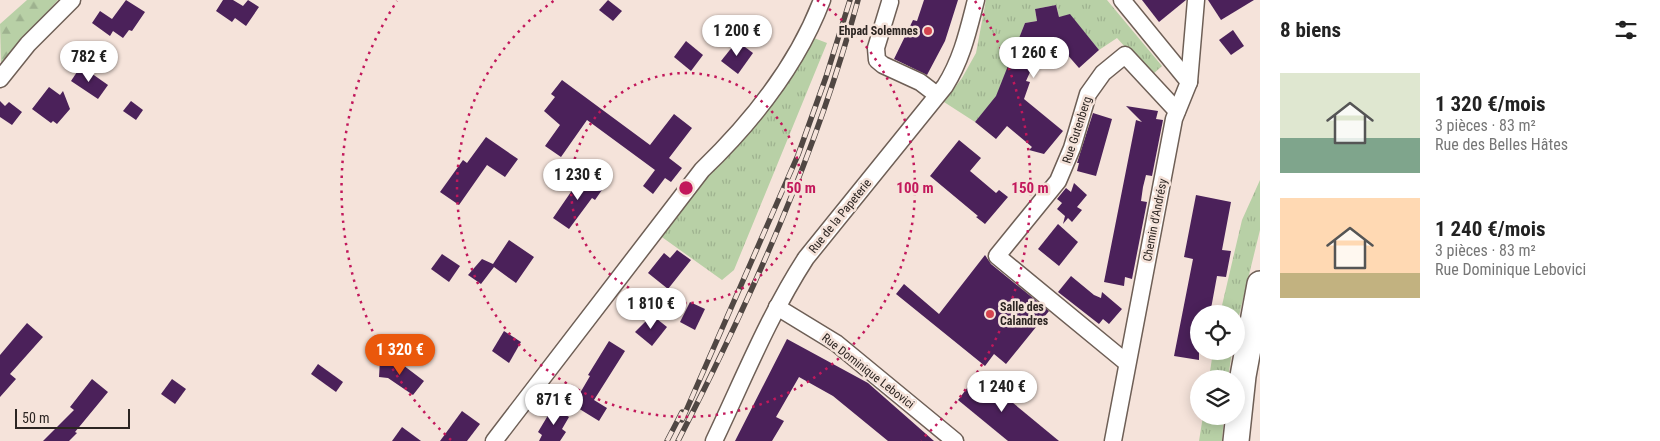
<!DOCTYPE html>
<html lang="fr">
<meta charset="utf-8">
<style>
body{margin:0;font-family:"Roboto Condensed",sans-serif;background:#f6f6f6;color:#222;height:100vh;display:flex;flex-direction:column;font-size:19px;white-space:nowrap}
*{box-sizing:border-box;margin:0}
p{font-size:16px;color:#767676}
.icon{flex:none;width:28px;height:28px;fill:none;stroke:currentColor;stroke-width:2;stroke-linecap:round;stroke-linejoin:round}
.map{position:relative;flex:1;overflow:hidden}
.drawer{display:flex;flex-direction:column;background:#fff;width:400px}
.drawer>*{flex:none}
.buttons{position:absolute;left:1190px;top:305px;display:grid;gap:10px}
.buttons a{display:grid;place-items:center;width:55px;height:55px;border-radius:50%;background:#fff;box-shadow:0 2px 12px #0003;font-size:25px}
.scale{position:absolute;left:15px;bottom:12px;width:115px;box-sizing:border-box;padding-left:5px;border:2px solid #2c2522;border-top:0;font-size:14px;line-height:18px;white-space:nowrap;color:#2c2522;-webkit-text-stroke:4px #f5e3da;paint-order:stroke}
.price{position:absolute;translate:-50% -42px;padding:0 11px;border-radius:18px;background:#fff;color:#222;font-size:16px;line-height:32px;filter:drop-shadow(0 1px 2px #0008)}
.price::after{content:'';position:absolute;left:50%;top:30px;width:15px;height:11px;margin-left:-8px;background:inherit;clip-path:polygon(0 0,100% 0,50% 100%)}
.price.active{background:#ea580c;color:#fff}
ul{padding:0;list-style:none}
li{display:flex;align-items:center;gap:15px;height:125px;padding:0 20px}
li span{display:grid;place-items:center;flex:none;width:140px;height:100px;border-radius:0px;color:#555}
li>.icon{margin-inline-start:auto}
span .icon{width:60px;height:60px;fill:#fffc;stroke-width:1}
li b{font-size:21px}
h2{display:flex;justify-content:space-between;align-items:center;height:60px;padding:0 20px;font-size:21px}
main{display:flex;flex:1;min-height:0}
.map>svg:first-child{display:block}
</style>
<main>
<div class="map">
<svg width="1260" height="441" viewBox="0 0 1260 441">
<defs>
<pattern id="grass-tufts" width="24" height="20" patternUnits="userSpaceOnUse" patternTransform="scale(1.25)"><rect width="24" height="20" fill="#b8d0a6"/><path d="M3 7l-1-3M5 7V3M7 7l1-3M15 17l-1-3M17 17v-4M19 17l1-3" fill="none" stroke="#9eb28f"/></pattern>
<pattern id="forest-firs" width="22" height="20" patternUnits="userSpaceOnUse" patternTransform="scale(1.25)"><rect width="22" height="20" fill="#b8d0a6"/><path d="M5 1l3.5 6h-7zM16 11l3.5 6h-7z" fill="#9eb28f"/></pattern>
</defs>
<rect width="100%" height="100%" fill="#f5e3da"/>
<g fill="url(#grass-tufts)">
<path d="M986 0H1107L1162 66 1151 76 1117 38 1099 50 1070 15 1059 17 1056 5 1035 9 1037 21 1025 23 997 96 975 122 944 102 962 78 976 53Z"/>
<path d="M814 38 827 43 734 270 722 280 659 235 715 166 731 152 791 77Z"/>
<path d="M1260 180V230L1236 328V314H1220L1242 220Z"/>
<path d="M1213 351H1232L1228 379H1209Z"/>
<path d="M1203 416H1224L1222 441H1199Z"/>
</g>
<path fill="url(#forest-firs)" d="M27 0H58L1 63 0 24Z"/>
<g fill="#4b215a">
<path d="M126 0 145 12 132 31 129 30 123 38 113 31 110 36 92 23 100 11 112 19Z"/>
<path d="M223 0H233L243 6 248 0 259 7 246 26 235 18 232 22 216 11Z"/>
<path d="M608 0 622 11 613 21 599 10Z"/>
<path d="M924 0H958L945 41 927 75 894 59 913 20 917 21Z"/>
<path d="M1142 0H1186L1159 22Z"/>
<path d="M1208 0H1254L1221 20Z"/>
<path d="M1056 5 1059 17 1070 14 1099 50 1079 68 1058 44 1041 48 1026 81 1030 82 1024 99 1063 131 1044 154 1029 150 1032 147 1007 126 996 139 975 122 996 96 1025 23 1037 21 1035 9Z"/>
<path d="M1233 30 1244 46 1231 55 1219 40Z"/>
<path d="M686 41 703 55 691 71 674 57Z"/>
<path d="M737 41 753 53 738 74 721 61Z"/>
<path d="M81 66 108 85 98 99 71 81Z"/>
<path d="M562 80 650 145 674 114 692 128 669 158 682 168 671 182 665 178 653 194 643 186 655 170 587 120 561 157 545 146 560 125 544 111 555 97 551 94Z"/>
<path d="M49 87 60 95 63 91 70 109 57 124 53 121 51 123 32 109Z"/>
<path d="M0 101 5 106 9 102 22 112 12 125 0 117Z"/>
<path d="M131 101 143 110 136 120 123 111Z"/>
<path d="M1126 106 1158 111 1156 119 1163 120 1152 176 1146 175 1143 187 1141 201 1147 202 1132 279 1125 277 1124 286 1104 282 1136 120 1142 122Z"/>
<path d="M1093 113 1112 119 1096 176 1077 171 1079 163H1077Z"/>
<path d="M486 137 518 159 505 177 487 165 459 205 440 192 463 160 467 163Z"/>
<path d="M959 140 981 158 970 171 996 193 999 190 1008 197 985 224 976 217 978 216 930 176Z"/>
<path d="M584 173 604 187 595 200 592 198 569 229 553 218Z"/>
<path d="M1074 183 1087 195 1077 207 1082 210 1072 222 1068 218 1063 224 1065 216 1057 209 1062 203 1057 199 1066 188 1071 192Z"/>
<path d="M1196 195 1231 202 1222 250 1231 251 1226 277 1217 276 1210 314H1199V360L1174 356 1193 259 1184 257Z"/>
<path d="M1058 224 1078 242 1059 266 1038 249Z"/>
<path d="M509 240 534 257 516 283 494 267 481 284 468 275 482 259 493 264Z"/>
<path d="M677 250 691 260 668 289 648 273 664 253 670 258Z"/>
<path d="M442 254 460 266 449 282 431 269Z"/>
<path d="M985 255 991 264 1049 311 1006 364 994 354 985 366 896 294 904 284 939 314Z"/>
<path d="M1071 276 1094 295 1101 298 1102 292 1122 309 1109 324 1103 319 1099 324 1058 292Z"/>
<path d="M690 302 705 309 695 330 680 322Z"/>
<path d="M652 315 667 327 652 346 635 332Z"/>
<path d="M27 323 43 337 10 374 16 379 0 397V355Z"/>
<path d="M504 331 521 342 509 363 492 351Z"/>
<path d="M787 339 868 383 934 441H888L833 396 799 377 776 417 784 421 772 441H735Z"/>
<path d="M609 341 625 351 594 400 607 408 599 421 573 405 590 376 588 375Z"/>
<path d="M380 360 399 362 424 381 413 395 388 378 379 377Z"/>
<path d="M318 364 343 382 336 392 311 374Z"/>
<path d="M978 374 1059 441H1008L958 400Z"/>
<path d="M92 379 108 392 75 432 77 433 69 441H43L74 410 70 407Z"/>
<path d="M172 379 186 389 175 404 161 394Z"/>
<path d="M553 407 569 417 562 429 566 432 560 441H539L542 435 538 432Z"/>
<path d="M462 411 480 424 467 441H440Z"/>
<path d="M402 427 421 441H392Z"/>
</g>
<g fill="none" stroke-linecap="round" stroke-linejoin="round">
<g stroke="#6e5f56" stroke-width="19">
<g id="minor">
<path d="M1122 0 1189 82"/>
<path d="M890 2 876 48 877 60 883 65 920 82 937 95"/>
<path d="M0 79 28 44 72 0"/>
<path d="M777 307 836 343 955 441"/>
<path d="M1127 363 997 256 1058 181 1072 148 1088 94 1103 73 1125 55 1177 111"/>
<path d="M494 441 702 170C752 122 797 66 822 0"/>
<path d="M714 441C743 380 769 315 806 258L945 86C962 59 968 31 976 0"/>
<path d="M1113 441 1174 119 1189 82 1196 0"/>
</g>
</g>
<g stroke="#6e5f56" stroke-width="28">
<path id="primary" d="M1236 441 1243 376 1260 284"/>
</g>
<use href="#minor" stroke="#fff" stroke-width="16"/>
<use href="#primary" stroke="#fff" stroke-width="25"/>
<g stroke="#504743" stroke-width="5.5">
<g id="rail">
<path d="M682 420 798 155 826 77 850 0"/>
<path d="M667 441 682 412"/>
<path d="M678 441C751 299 816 154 858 0"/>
</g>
</g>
<use href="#rail" stroke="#f5e3da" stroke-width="4" stroke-dasharray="11" stroke-linecap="butt"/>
</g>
<g fill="none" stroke="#c2185b" stroke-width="2.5" stroke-dasharray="2.5 5">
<circle cx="686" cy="188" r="115"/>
<path d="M817 0A229 229 0 1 1 555 0"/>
<path d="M451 440A344 344 0 0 1 397 1M975 1A344 344 0 0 1 921 440"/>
</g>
<g fill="#d4444e" stroke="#f5e3da" stroke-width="2">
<circle cx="928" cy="31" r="5"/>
<circle cx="990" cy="314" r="5"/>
</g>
<g text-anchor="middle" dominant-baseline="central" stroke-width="5" stroke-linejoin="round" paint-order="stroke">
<g font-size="12" font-weight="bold" fill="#2c2522" stroke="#f5e3da" text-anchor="end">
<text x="918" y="31">Ehpad Solemnes</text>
<text x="1000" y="307" text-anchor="start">Salle des<tspan x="1000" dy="14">Calandres</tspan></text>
</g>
<g font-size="12" fill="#2c2522" stroke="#f5e3da">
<text transform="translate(1077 130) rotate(-72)">Rue Gutenberg</text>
<text transform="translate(840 216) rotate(-51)">Rue de la Papeterie</text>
<text transform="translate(1155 220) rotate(-79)">Chemin d'Andrésy</text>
<text transform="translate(868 371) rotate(38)">Rue Dominique Lebovici</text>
</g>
</g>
<circle cx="686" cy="188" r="8" fill="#c2185b" stroke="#f5e3da" stroke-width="2.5"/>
<g font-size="15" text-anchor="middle" font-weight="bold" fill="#c2185b" stroke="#f5e3da" stroke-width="5" stroke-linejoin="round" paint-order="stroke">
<text x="801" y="193">50 m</text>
<text x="915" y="193">100 m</text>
<text x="1030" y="193">150 m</text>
</g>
</svg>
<div class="buttons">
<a><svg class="icon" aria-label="locate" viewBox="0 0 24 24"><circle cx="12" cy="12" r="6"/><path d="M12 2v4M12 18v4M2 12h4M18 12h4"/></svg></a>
<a><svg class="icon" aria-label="layers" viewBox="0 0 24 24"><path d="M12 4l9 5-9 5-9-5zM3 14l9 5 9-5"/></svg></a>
</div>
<div class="scale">50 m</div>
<b class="price" style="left:737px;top:57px">1 200 €</b>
<b class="price" style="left:1034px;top:79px">1 260 €</b>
<b class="price" style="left:89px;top:83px">782 €</b>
<b class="price" style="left:578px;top:201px">1 230 €</b>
<b class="price" style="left:651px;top:330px">1 810 €</b>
<b class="price active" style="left:400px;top:376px">1 320 €</b>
<b class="price" style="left:1002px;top:413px">1 240 €</b>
<b class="price" style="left:554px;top:426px">871 €</b>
</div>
<section class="drawer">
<h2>8 biens<svg class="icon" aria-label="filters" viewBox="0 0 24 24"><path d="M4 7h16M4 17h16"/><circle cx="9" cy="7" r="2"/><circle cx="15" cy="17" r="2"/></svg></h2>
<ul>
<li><span style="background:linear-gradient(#dfe7d0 65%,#7fa58c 0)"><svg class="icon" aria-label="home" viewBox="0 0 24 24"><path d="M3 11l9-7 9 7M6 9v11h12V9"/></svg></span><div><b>1 320 €/mois</b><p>3 pièces · 83 m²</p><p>Rue des Belles Hâtes</p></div></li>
<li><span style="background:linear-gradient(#ffd9b3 75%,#c2b280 0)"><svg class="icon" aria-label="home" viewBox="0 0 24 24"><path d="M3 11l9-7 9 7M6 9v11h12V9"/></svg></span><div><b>1 240 €/mois</b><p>3 pièces · 83 m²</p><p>Rue Dominique Lebovici</p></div></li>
</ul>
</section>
</main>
